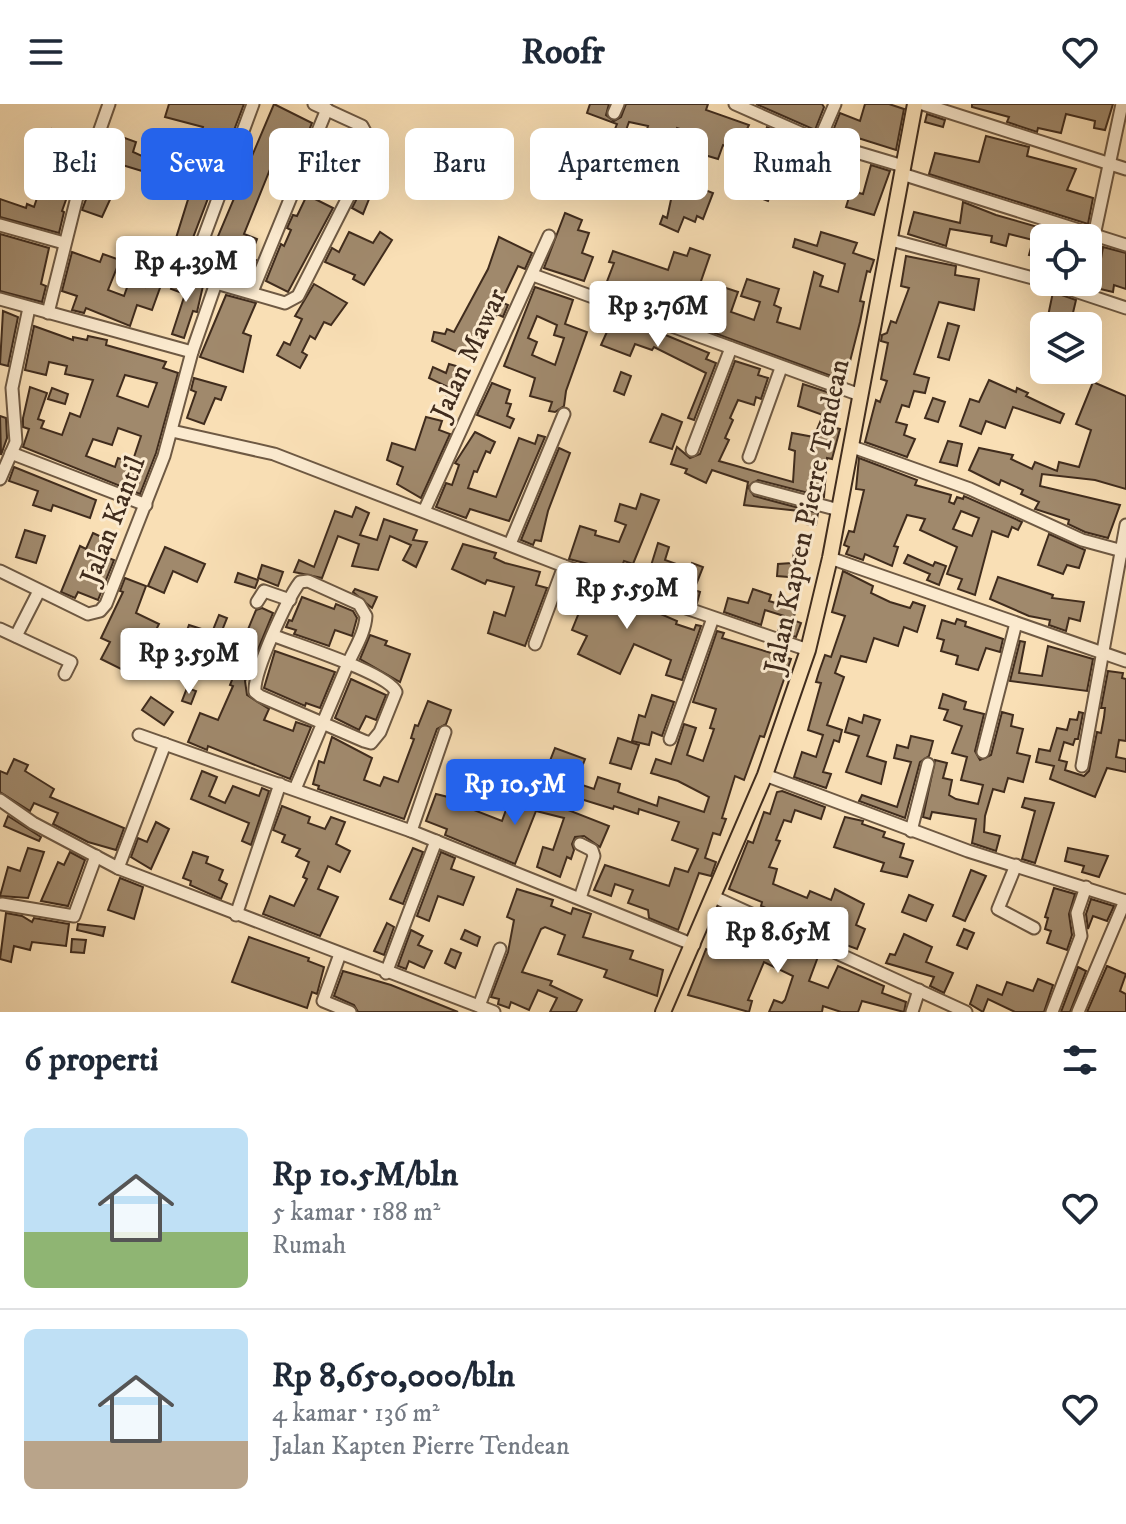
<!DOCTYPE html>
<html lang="id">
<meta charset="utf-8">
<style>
body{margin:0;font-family:"IM FELL DW Pica",serif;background:#f2f2f3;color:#1f2937;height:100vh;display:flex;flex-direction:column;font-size:30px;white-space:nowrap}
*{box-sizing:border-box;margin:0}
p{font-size:26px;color:#747a83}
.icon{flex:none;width:44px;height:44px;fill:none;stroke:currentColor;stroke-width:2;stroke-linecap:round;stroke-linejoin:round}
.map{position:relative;height:908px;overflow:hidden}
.panel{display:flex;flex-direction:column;background:#fff;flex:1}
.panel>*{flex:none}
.guide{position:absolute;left:24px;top:24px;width:1078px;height:72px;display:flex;gap:16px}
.controls{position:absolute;left:1030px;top:120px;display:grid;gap:16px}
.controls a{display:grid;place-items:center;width:72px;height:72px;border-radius:12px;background:#fff;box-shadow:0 8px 32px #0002;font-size:40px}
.price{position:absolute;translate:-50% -68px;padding:0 18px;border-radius:8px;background:#fff;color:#222;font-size:26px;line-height:52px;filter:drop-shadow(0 2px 4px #0008)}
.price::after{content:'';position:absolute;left:50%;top:48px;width:24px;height:18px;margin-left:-12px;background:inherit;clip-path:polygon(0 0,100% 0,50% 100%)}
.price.on{background:#2563eb;color:#fff}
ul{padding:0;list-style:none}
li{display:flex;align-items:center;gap:24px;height:200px;padding:0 24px}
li+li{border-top:2px solid #e0e1e3}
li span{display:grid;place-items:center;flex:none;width:224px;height:160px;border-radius:12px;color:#555}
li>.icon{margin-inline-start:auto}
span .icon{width:96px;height:96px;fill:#fffc;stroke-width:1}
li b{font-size:34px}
h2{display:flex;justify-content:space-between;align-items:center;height:96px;padding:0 24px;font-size:34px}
.pill{padding:0 28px;border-radius:12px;background:#fff;box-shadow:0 8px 32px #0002;font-size:28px;line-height:72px}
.pill.on{background:#2563eb;color:#fff}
header{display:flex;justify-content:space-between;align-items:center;height:104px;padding:0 24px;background:#fff;font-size:36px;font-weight:700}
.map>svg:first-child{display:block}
</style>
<header><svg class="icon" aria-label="menu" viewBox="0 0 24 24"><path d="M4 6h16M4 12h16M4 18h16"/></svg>Roofr<svg class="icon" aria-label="heart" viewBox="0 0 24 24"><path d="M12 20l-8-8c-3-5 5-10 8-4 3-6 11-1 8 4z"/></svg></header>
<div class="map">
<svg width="1126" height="908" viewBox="0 0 1126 908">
<rect width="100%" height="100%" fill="#f9dfb5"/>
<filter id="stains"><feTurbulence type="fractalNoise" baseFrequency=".0025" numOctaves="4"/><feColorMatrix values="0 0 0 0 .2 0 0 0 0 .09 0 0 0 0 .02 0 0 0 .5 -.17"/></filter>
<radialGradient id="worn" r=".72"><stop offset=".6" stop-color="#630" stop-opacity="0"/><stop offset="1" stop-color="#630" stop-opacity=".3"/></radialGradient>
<g fill="#a0896c" stroke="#402c1d" stroke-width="2" fill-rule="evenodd">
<path d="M169 0H244L186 152 172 147 190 89 164 79 165 74 119 60 110 86 114 87 102 113 82 106 111 29 136 38 133 48 197 77 211 39 199 35 203 23 165 13Z"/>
<path d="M274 0 312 19 295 61 275 53 244 130 257 135 250 154 256 156 249 173 240 169 237 176 205 163Z"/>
<path d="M590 0H609L606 11 614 17 621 13 626 0H708L706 6 749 21 747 25 764 31 767 23 813 44 810 52 826 59 818 76 780 64 768 97 731 83 739 66 734 64 740 48 723 41 718 55 708 52 694 44 698 31 677 24 671 43 655 38 653 44 642 41 648 22 629 18 625 29 615 25 617 20 587 9Z"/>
<path d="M756 0H822L824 3 815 26Z"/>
<path d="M865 0H889L904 5 896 46 858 34 856 39 831 32 840 9 860 17Z"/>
<path d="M972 0H1113L1105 26 1094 24 1095 17 1066 10 1061 29 1038 24 1037 28 1007 18 1009 13 972 3Z"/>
<path d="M927 10 945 16 943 23 925 18Z"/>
<path d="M52 25 84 36 67 78 72 79 62 107 64 108 59 129 0 113V95L26 104 27 100 34 103 42 79 37 77 40 68 50 72 59 46 46 42Z"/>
<path d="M327 28 334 31 324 58 316 55Z"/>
<path d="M986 32 1029 43 1027 52 1076 65 1067 86 1093 94 1088 120 929 70 935 49 979 58Z"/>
<path d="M871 61 890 67 874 111 846 103 851 87 863 90Z"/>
<path d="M371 67 379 70 363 110 352 104Z"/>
<path d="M677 68 686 70 684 78 713 89 703 115 697 112 695 118 684 113 678 128 660 120 663 112 667 114Z"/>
<path d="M307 91 333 104 288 188 266 177 281 140 284 142 291 126 287 124 293 111 297 112Z"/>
<path d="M963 98 996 111 1076 134H1044V154L1029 151 1033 136 1009 130 1006 142 991 138 992 132 950 125 946 142 908 130 914 108 960 119Z"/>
<path d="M565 109 582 116 578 126 589 129 582 149 593 153 584 177 544 164Z"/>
<path d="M349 128 373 139 380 128 392 136 364 181 353 175 355 171 325 158 332 144 339 148Z"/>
<path d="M821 128 857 139 853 149 874 156 870 168 867 167 860 197 864 198 860 218 845 277 603 188 614 159 609 158 613 147 668 166 674 148 687 152 690 144 710 151 699 183 723 193 726 184 738 188 731 208 754 216 760 198 741 192 747 175 779 185 774 201 781 204 777 218 800 225 814 168 823 172 820 182 838 188 845 160 793 143 795 135 817 142Z"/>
<path d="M0 130 49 144 41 180 46 182 42 198 0 187Z"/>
<path d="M499 133 532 149 525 165 518 162 501 198 508 201 503 213 497 210 491 222 486 220 476 238 480 240 473 255 432 237 434 228 445 230 447 225 454 228 488 165Z"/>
<path d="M1103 143 1126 149V185L1114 181 1113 188 1096 184Z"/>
<path d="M72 148 100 158 103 150 120 156 108 186 124 192 129 178 145 183 148 176 161 181 152 206 137 201 130 222 86 204 84 209 72 206 77 192 62 187Z"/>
<path d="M906 152 956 162 955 171 979 175 974 206 939 198 914 270 929 274 925 289 914 287 909 303 902 301 896 318 907 321 904 331 915 335 907 353 865 338 876 296 880 298 887 277 881 275 888 239 881 237 882 231 887 229 891 217 896 219 909 184 901 182Z"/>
<path d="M175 172 203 182 197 208 193 207 184 234 172 230 185 190 171 185Z"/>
<path d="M314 180 347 199 331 221 324 218 315 235 310 232 302 248 307 251 300 264 277 251 284 238 290 241 302 215 295 212Z"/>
<path d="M535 183 573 196 565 220 587 228 566 287 564 302 555 308 549 307 552 298 530 292 535 274 504 262ZM537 212 557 221 554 231 564 234 555 261 532 251 537 238 528 234Z"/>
<path d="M1053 188 1076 196 1072 213 1063 211 1062 216 1048 212Z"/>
<path d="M226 191 256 199 243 229 251 232 243 268 200 253Z"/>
<path d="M3 207 18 213 8 262 0 260Z"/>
<path d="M615 210 709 249 706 255 716 259 694 316 688 314 706 269 654 243 652 246 635 240 630 252 601 241Z"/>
<path d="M948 219 959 222 949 256 938 253Z"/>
<path d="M34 222 73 236V233L87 236 88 232 107 236 106 241 166 258 163 264 178 269 156 349 140 390 23 343 29 325 23 323V314L30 283 47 289 38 315 44 317 41 324 62 331 70 309 80 313 93 276 65 270 67 262 49 258 46 271 25 266ZM125 271 157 279 148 303 117 292ZM118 324 141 332 132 359 118 354 115 363 86 352 93 335 112 341Z"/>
<path d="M735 257 760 265 758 271 768 274 761 295 756 293 754 301 738 296 730 314 733 316 725 334 729 336 719 357 793 378 795 347 789 345 792 329 814 333 823 311 798 302 803 280 839 292 832 323 840 325 832 355 827 354 824 393 758 376 748 383 754 392 818 409 816 421 807 420 809 408 744 401 748 378 712 366 706 379 685 369 687 365 671 360 677 343 690 354 700 350Z"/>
<path d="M449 260 470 266 455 303 445 299 448 283 429 274 433 263 446 269Z"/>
<path d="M621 268 631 272 624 291 614 287Z"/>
<path d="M194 274 226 283 221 296 215 294 204 320 187 314 196 288 191 286Z"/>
<path d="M989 276 1016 288 1017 284 1028 289 1026 292 1064 310 1060 319 1013 303 1005 324 986 317 981 330 960 322 970 295 979 298Z"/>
<path d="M1093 278 1126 292V385L1095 376 1042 370 1040 382 1120 401 1108 434 1085 428 1068 420 1069 416 1035 405 1039 398 1021 390 1023 386 1001 376 999 381 969 366 979 344 1013 351 1011 355 1032 365 1035 358 1057 367 1059 358 1079 363 1091 326 1076 320Z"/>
<path d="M492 279 510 286 506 299 511 300 507 312 514 315 510 324 477 311Z"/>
<path d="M52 284 68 290 65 300 48 295Z"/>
<path d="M933 294 945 298 938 318 925 314Z"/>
<path d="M662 310 682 318 672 345 650 338Z"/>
<path d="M0 312 6 314 7 334 1 351Z"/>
<path d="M426 313 442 317 439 326 450 330 421 394 397 380 403 363 387 356 392 339 415 346Z"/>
<path d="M475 328 495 338 490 349 486 347 477 368 474 367 468 384 496 393 519 334 535 340 538 331 545 333 509 417 470 405 466 414 436 403 446 379 452 381 459 361 455 359Z"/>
<path d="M948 337 962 340 957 362 940 358Z"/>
<path d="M559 344 570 349 548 407 541 437 535 436 533 441 521 436Z"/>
<path d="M859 354 917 376 915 381 951 391 949 398 954 400 957 393 963 395 964 392 1022 418 1018 426 1012 423 1008 433 992 427 975 491 958 485 962 475 947 470 957 443 920 426 925 415 907 411 894 442 898 443 892 462 865 450 863 456 846 450 849 443 844 441 849 427 854 428 864 386 856 385ZM961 407 979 414 972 432 953 425Z"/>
<path d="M14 363 96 396 90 414 53 401 51 407 33 401 38 387 9 377Z"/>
<path d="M641 390 659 396 633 460 624 457 618 472 608 465 569 455 580 422 596 427 595 431 619 438 626 421 615 417 620 400 636 405Z"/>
<path d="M356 403 369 409 360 431 377 436 384 415 417 426 413 436 427 438 416 463 403 456 411 441 390 432 378 466 352 462 359 440 338 432 322 474 294 468 299 456 314 463 335 407 352 413Z"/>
<path d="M25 426 45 432 36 459 16 453Z"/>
<path d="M93 429 110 437 103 452 114 456 98 496 78 488 75 494 61 488 80 442 86 445Z"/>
<path d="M1049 430 1085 446 1079 464 1067 461 1063 470 1038 461Z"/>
<path d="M658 439 669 443 665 456 690 465 692 459 703 463 694 486 700 488 697 499 645 481Z"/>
<path d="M463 440 496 449 494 454 505 459 540 468 536 481 547 484 525 542 488 529 494 508 505 512 514 483 487 476 485 480 452 465Z"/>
<path d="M165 443 205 460 197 478 173 467 164 489 148 482Z"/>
<path d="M794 449H803L801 474 777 472 778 460 792 459Z"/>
<path d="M908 451 933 462 935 458 946 462 939 481 927 476 930 470 904 459Z"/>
<path d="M262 461 283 468 278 482 258 474Z"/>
<path d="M843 467 873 482 871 489 890 498 910 504 913 498 925 502 917 528 904 523 898 542 874 534 866 558 841 552 835 569 844 573 827 621 842 626 839 638 834 636 823 668 831 670 826 684 794 673 802 648 816 653 823 631 808 626 821 579 816 578 819 568 825 551 831 553 845 512 832 508Z"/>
<path d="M238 469 258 476 255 484 235 478Z"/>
<path d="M998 473 1053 491 1052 494 1084 498 1080 517 1069 514 1066 527 1049 521 1050 516 1029 512 990 495Z"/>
<path d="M125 474 146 482 136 509 159 520 145 548 139 545 136 551 133 549 125 567 101 555 110 538 101 534 123 488 120 487Z"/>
<path d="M567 477 589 486 591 480 614 488 610 497 633 506 637 497 651 501 649 505 677 517 676 520 694 526 696 521 701 522 682 576 666 571 671 556 634 540 620 570 578 550 587 532 572 526 580 506 560 498Z"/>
<path d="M355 485 377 493 372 504 353 488Z"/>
<path d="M753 485 771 491 769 497 796 505 793 516 801 519 796 533 778 527 784 512 765 506 761 521 724 508 728 494 748 499Z"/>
<path d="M302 493 334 505 336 500 353 507 357 514 352 532 335 526 329 542 294 530 296 526 286 523 289 516 292 517Z"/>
<path d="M262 504 273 509 245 577 247 591 269 605 264 616 293 627 296 618 311 623 290 675 208 642 207 646 188 638 200 609 218 616 233 582 230 581 234 571 230 569 256 506Z"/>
<path d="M219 511 227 514 221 529 213 526Z"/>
<path d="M957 515 966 518 965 522 1003 535 1000 548 986 544 978 566 956 560 958 552 941 547 944 536 937 534 942 516 955 520Z"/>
<path d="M189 521 217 530 209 552 181 542Z"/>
<path d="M717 527 724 529 722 534 791 555 764 633 760 632 744 676 735 672 722 714 726 715 720 731 713 729 705 754 716 758 711 772 699 769 678 826 649 814 648 806 628 799 633 786 615 780 611 792 594 786 605 761 669 782 675 764 688 768 698 745 672 736 679 718 639 705 638 710 614 702 613 705 545 684 546 667 555 644 585 655 576 679 594 685 598 673 620 680 618 688 657 702 659 693 704 708 709 693 678 677 651 669 656 655 671 660 684 620 696 624 687 651 703 657 714 625 710 624 716 605 693 598Z"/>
<path d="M370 531 387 537 385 541 410 550 400 578 360 555Z"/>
<path d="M1020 537 1025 538 1019 569 1042 572 1048 542 1093 555 1087 587 1010 577Z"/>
<path d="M275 547 335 568 320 604 306 599 305 602 264 584Z"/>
<path d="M1108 567 1123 569 1122 574 1126 575V637L1119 636 1116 653 1126 655V668L1107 664 1095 693 1050 675 1054 662 1036 658 1039 645 1050 647 1057 624 1067 626 1070 615 1077 616 1079 608 1083 609 1078 635H1075L1073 641 1064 638 1059 656 1067 658 1065 666 1084 672 1089 667 1097 628 1101 629 1104 613 1105 604H1101Z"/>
<path d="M351 575 386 591 376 616 366 612 359 626 335 614Z"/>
<path d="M187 584 196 587 191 600 182 597Z"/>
<path d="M943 590 966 598 964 605 984 610 975 647 980 656 991 651 1002 608 1013 611 1011 622 1023 625 1017 649 1030 652 1023 678 1008 674 1004 688 993 685 985 712 984 728 1000 732 996 747 972 739 976 715 932 708 930 715 923 713 935 656 947 659 943 674 952 676 949 691 956 695 978 700 983 681 961 676 967 653 952 649 962 622 944 616 948 606 939 604Z"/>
<path d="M652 591 674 598 662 632 652 628 649 641 632 637 639 611 645 613Z"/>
<path d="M151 593 173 608 164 621 142 606Z"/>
<path d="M428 597 451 606 446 620 437 625 404 715 318 685 319 682 313 680 319 657 324 659 332 633 372 654 364 676 380 682 384 673 398 678 414 635 411 634 415 621 418 622Z"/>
<path d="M864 611 880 616 867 652 886 658 881 680 846 668 859 632 845 628 849 614 862 619Z"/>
<path d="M911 632 933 637 929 652 920 658 905 714 859 697 862 691 897 703 911 658 894 654 897 641 908 644Z"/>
<path d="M618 634 639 641 631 665 610 659Z"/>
<path d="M14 655 28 661 25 667 54 685 50 693 124 724 116 746 88 738 53 720 58 709 34 699 30 707 0 688V667L7 670Z"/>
<path d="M202 667 217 673 209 692 225 699 233 682 259 692 262 684 269 687 251 741 242 737 249 719 191 695Z"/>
<path d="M516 678 548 689 545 697 609 722 600 743 584 732 575 733 572 740 574 746 571 755 567 753 560 773 537 763 543 743 553 746 564 714 536 707 515 760 445 731 447 725 426 717 436 690 468 698 466 703 502 717Z"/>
<path d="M782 687 825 703 821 715 795 706 791 718 784 716 776 736 780 737 769 763 777 765 773 780 807 794 810 787 831 796 835 785 864 800 856 821 865 825 857 845 816 830 818 825 798 817 796 821 789 818 790 814 761 802 762 798 729 785 748 737 753 739 764 708 770 710 777 688Z"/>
<path d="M1025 694 1054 699 1035 759 1022 755 1035 707 1022 703Z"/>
<path d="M282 702 310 713 308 719 325 725 331 713 345 718 336 740 350 747 340 768 328 762 318 785 338 793 320 832 263 810 270 792 294 802 307 775 303 773 309 758 296 752 300 745 282 738 285 731 273 726Z"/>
<path d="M8 712 41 733 39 737 4 722Z"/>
<path d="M845 713 863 717 862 720 885 728 883 733 904 740 900 753 913 757 907 773 881 767 884 759 834 743Z"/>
<path d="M156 718 169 725 151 765 131 753 138 734 147 738Z"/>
<path d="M28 744 44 748 28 794 0 792 8 763 20 767Z"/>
<path d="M413 744 423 748 403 800 390 795Z"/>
<path d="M1068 744 1108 752 1099 773 1082 768 1084 762 1065 757Z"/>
<path d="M70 748 85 756 68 802 41 797 58 758 64 761Z"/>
<path d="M193 748 208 753 206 759 223 766 219 776 227 780 221 795 190 781 191 777 183 774Z"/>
<path d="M441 748 455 754 451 765 474 773 463 801 438 792 429 817 417 812Z"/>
<path d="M971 766 986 772 965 817 953 812Z"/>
<path d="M120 774 143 783 134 815 108 806Z"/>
<path d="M1054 784 1075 790 1069 810 1072 831 1067 846 1047 839 1051 827 1045 825 1048 814 1045 813Z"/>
<path d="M517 785 553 796 551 802 571 810 573 804 591 810 583 833 633 847 630 855 663 866 657 892 604 873 607 866 558 850 565 831 545 823 541 825 522 868 552 877 550 881 582 896 576 908H550L557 894 538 886 529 906 511 898 509 904 498 900 499 895 491 893 508 848 514 816 507 813Z"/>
<path d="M909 791 933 801 926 817 902 808Z"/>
<path d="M1091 795 1114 802 1107 817 1093 812 1088 825 1086 810Z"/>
<path d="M6 809 22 812 32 818 34 814 69 820 66 842 32 838 30 846 14 842 11 858 0 855Z"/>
<path d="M729 809 777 831 775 837 819 850 809 877 828 884 838 862 884 882 882 889 906 898 904 908 862 897 858 908H841L823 902 822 908H769L774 896 782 899 785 896 793 872 764 858 748 896 752 897 749 908 688 891 706 845 718 850Z"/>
<path d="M387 819 394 823 384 851 374 847Z"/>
<path d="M78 820 105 823 103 832 77 826Z"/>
<path d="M964 825 974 829 967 845 957 841Z"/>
<path d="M411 826 423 832 418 841 432 847 424 864 409 857 406 865 398 862Z"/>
<path d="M465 826 480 833 477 842 461 835Z"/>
<path d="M904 830 932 843 926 858 953 869 944 889 930 882 934 873 886 859 890 850 895 851Z"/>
<path d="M249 833 309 854 308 857 324 863 317 890 312 888 307 904 232 878Z"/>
<path d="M72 835 86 836 84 849 71 848Z"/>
<path d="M451 845 461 849 455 864 445 859Z"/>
<path d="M1107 862 1126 870 1120 887 1126 890V908H1087Z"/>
<path d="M1078 863 1086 867 1070 908H1061Z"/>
<path d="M343 867 391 881 458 908H358L354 901 334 892Z"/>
<path d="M1038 875 1053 881 1044 908H1015L988 895 983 908 970 900 977 881 1002 891 1007 878 1033 887Z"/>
</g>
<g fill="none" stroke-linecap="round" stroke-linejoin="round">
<g stroke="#6e5943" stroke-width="15">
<g id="minor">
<path d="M735 0 819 37 903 62"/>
<path d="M923 0 1126 65"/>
<path d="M614 9 618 0"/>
<path d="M819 37 835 0"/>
<path d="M902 70 1126 141"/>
<path d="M0 121 64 139"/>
<path d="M891 136 1044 177"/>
<path d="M1088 160 1122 0"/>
<path d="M533 171 860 291"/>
<path d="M1048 178 1126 204"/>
<path d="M216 179 285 199 298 192 364 62 369 35 362 22 314 0"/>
<path d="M252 188 327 5"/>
<path d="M0 195 192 248"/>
<path d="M48 209 79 85 109 0"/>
<path d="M172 327 274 350 564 462 808 546"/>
<path d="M850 342 970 385 1082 436 1126 448"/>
<path d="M692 346 731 244"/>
<path d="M11 349 146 401"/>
<path d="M749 353 781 264"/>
<path d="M0 375 16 338 12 284 29 204"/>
<path d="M756 384 839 406"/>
<path d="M425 405 549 132"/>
<path d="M510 440 564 310"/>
<path d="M830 454 1126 557"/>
<path d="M0 467 88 510 100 507 106 500 164 352 192 248 216 179 196 167 195 157 253 0"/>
<path d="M257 498 264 487 290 496"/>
<path d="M0 525 71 558 65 570"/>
<path d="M16 532 39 487"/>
<path d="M275 532C297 541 388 569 396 588L380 628 371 639 364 637 260 592 255 588C253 569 287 495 300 478L308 477 359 500 366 512C365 530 353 547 346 564 329 604 312 644 295 685"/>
<path d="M535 540 564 462"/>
<path d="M139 631 411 727 694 841"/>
<path d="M670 635 713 514"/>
<path d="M983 648 1016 519"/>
<path d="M1082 662 1126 421"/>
<path d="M765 671 968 747 1126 797"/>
<path d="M0 696 33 719 118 764 494 908"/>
<path d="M411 727 445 628"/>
<path d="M911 727 928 660"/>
<path d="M580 740 592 746 594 752 580 794"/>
<path d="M1016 761 998 805 1034 824"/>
<path d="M118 764 165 640"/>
<path d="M714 793 966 908"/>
<path d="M2 800 74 812 96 752"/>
<path d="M236 811 280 680"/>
<path d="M340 850 323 897 350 908"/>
<path d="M386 869 436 737"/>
<path d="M479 902 500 845"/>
<path d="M912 908 919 886"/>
<path d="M1052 908 1081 832 1077 809 1086 783"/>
<path d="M1078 908 1125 797"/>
</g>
</g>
<g stroke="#402c1d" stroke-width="18">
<path id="major" d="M663 908 765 671 808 546 830 454 915 0"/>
</g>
<use href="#minor" stroke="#fbeacf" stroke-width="11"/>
<use href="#major" stroke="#f9dfb5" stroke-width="14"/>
</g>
<g text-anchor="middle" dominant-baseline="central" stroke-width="6" stroke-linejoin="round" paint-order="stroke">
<g font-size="28" fill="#402c1d" stroke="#fbeacf">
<text transform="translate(469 250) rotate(-65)">Jalan Mawar</text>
<text transform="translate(807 412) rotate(-78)">Jalan Kapten Pierre Tendean</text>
<text transform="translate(113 416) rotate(-69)">Jalan Kantil</text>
</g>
</g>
<rect width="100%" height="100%" filter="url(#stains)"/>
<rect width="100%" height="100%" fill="url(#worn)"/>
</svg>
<div class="controls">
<a><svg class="icon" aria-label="locate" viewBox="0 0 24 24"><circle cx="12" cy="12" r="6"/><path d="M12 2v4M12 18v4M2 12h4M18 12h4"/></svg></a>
<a><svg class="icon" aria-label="layers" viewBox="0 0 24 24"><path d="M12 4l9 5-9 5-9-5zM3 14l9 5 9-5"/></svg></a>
</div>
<b class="price" style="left:186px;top:200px">Rp 4.39M</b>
<b class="price" style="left:658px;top:245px">Rp 3.76M</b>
<b class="price" style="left:627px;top:527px">Rp 5.59M</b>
<b class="price" style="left:189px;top:592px">Rp 3.59M</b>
<b class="price on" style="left:515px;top:723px">Rp 10.5M</b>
<b class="price" style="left:778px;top:871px">Rp 8.65M</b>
<div class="guide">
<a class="pill">Beli</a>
<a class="pill on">Sewa</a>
<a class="pill">Filter</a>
<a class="pill">Baru</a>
<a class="pill">Apartemen</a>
<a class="pill">Rumah</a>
</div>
</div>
<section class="panel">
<h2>6 properti<svg class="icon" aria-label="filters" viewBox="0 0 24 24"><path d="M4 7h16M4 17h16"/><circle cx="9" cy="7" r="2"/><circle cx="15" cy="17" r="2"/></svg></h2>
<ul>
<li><span style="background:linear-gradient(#bfe0f5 65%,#8fb573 0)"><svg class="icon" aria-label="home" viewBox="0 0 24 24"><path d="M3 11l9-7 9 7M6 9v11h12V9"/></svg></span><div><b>Rp 10.5M/bln</b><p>5 kamar · 188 m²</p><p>Rumah</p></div><svg class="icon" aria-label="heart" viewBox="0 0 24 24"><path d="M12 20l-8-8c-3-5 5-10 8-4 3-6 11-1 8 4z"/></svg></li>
<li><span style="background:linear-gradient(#bfe0f5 70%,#b9a48a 0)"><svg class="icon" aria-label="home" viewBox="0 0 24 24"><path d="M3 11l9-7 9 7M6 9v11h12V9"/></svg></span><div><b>Rp 8,650,000/bln</b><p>4 kamar · 136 m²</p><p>Jalan Kapten Pierre Tendean</p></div><svg class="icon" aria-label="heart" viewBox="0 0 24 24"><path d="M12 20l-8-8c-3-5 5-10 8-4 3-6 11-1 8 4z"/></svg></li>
</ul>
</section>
